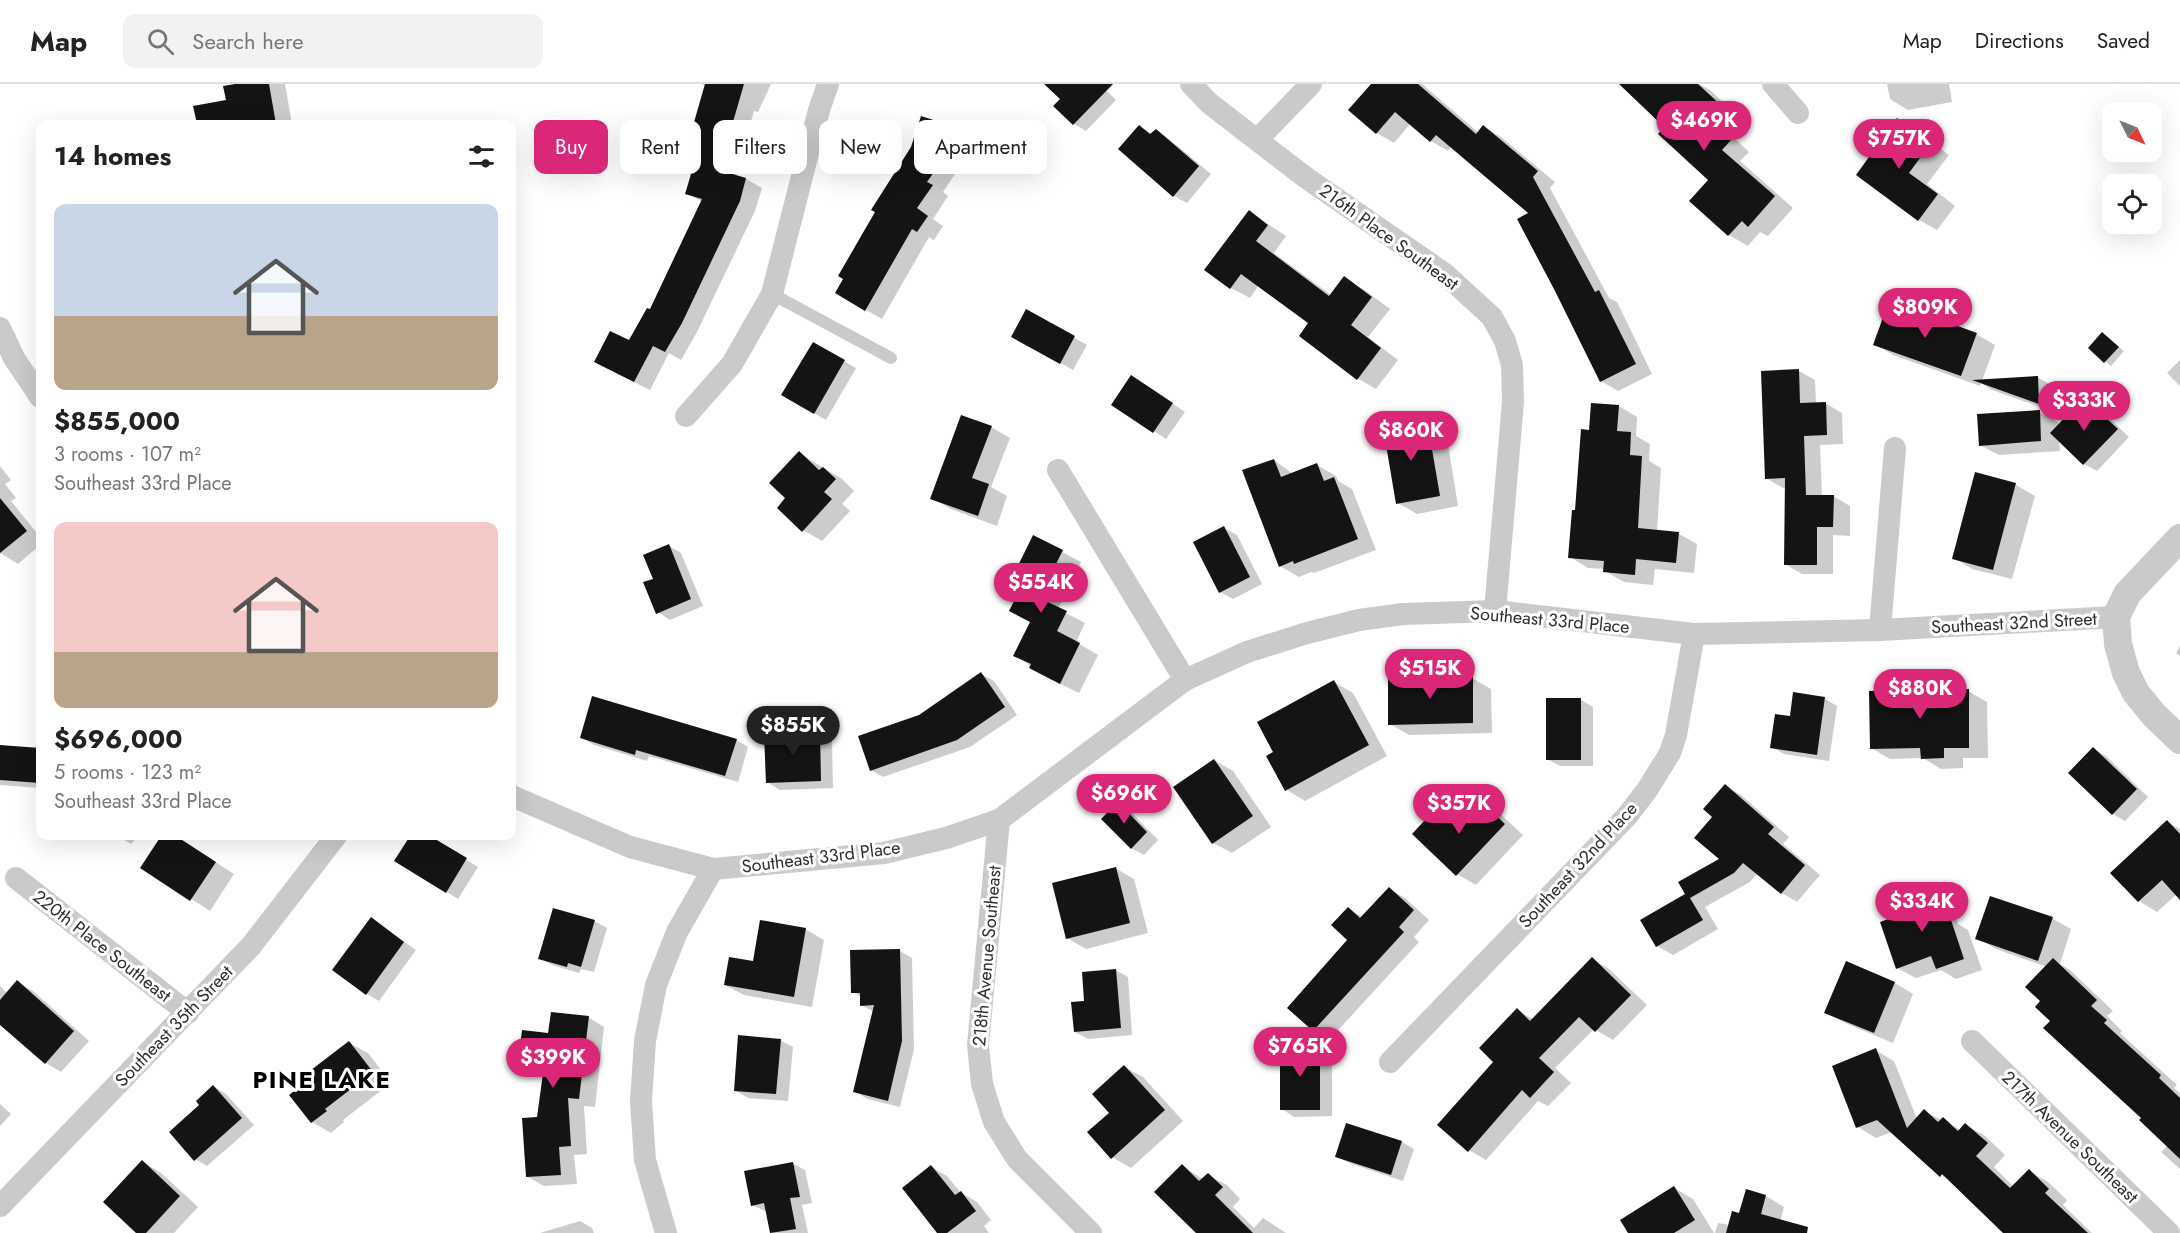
<!DOCTYPE html>
<meta charset="utf-8">
<style>
body{margin:0;font-family:Jost,sans-serif;background:#f2f2f2;color:#222;height:100vh;display:flex;flex-direction:column;font-size:22px;white-space:nowrap}
*{box-sizing:border-box;margin:0}
p{font-size:20px;color:#767676}
.icon{flex:none;width:33px;height:33px;fill:none;stroke:currentColor;stroke-width:2;stroke-linecap:round;stroke-linejoin:round}
.map{position:relative;flex:1;overflow:hidden}
.drawer{position:absolute;left:36px;top:36px;width:480px;height:720px;display:flex;flex-direction:column;background:#fff;border-radius:12px;box-shadow:0 6px 24px #0002}
.drawer>*{flex:none}
.top-card{position:absolute;left:534px;top:36px;width:570px;height:54px;display:flex;gap:12px}
.needle{width:39px;rotate:133deg}
.controls{position:absolute;left:2102px;top:18px;display:grid;gap:12px}
.controls a{display:grid;place-items:center;width:60px;height:60px;border-radius:12px;background:#fff;box-shadow:0 6px 24px #0002;font-size:30px}
.price{position:absolute;translate:-50% -51px;padding:0 14px;border-radius:21px;background:#db2777;color:#fff;font-size:20px;line-height:39px;filter:drop-shadow(0 2px 3px #0008)}
.price::after{content:'';position:absolute;left:50%;top:36px;width:18px;height:14px;margin-left:-9px;background:inherit;clip-path:polygon(0 0,100% 0,50% 100%)}
.price.current{background:#222;color:#fff}
ul{padding:0;list-style:none}
li{display:grid;align-content:center;gap:12px;height:318px;padding:0 18px}
li span{display:grid;place-items:center;height:186px;border-radius:12px;color:#555}
li>.icon{margin-inline-start:auto}
span .icon{width:108px;height:108px;fill:#fffc;stroke-width:1}
li b{font-size:26px}
h2{display:flex;justify-content:space-between;align-items:center;height:72px;padding:0 18px;font-size:26px}
.pill{padding:0 21px;border-radius:12px;background:#fff;box-shadow:0 6px 24px #0002;font-size:21px;line-height:54px}
.pill.current{background:#db2777;color:#fff}
header{display:flex;align-items:center;gap:36px;box-sizing:border-box;height:84px;padding:0 30px;background:#fff;border-bottom:2px solid #e0e0e0}
header strong{font-size:28px}
nav{display:flex;gap:33px;margin-inline-start:auto;font-size:21px}
.search{width:420px;height:54px;background:#f2f2f2;display:flex;align-items:center;gap:15px;box-sizing:border-box;padding:0 21px;border-radius:12px;color:#767676;font-size:22px}
.map>svg:first-child{display:block}
</style>
<header>
<strong>Map</strong>
<div class="search"><svg class="icon" aria-label="search" viewBox="0 0 24 24"><circle cx="10" cy="10" r="6"/><path d="M15 15l6 6"/></svg>Search here</div>
<nav><a>Map</a><a>Directions</a><a>Saved</a></nav>
</header>
<div class="map">
<svg width="2180" height="1149" viewBox="0 0 2180 1149">
<rect width="100%" height="100%" fill="#fff"/>
<g fill="#0003">
<path d="M243 0H285L292 40H198L195 23 228 17Z"/>
<path d="M702 0H771L758 28 754 27 735 92 746 95 762 104 755 127 697 248 681 276 669 269 650 306 612 287 650 228 702 118 687 109 692 92 682 86 706 3Z"/>
<path d="M1046 0H1100L1116 16 1086 47 1074 40 1062 15Z"/>
<path d="M1373 0H1422L1479 49 1484 43 1501 53 1555 98 1550 104 1609 214 1617 218 1652 290 1618 307 1601 297 1531 129 1452 62 1448 67 1431 57 1411 39 1394 59 1377 49Z"/>
<path d="M1622 0H1699L1710 6 1740 34 1728 48 1749 68 1740 77 1793 124 1768 152 1760 148 1748 162 1729 151 1691 117 1710 96 1666 43Z"/>
<path d="M1887 0H1949L1952 18 1908 26 1890 15Z"/>
<path d="M1898 36 1917 47 1949 71 1927 100 1955 122 1937 146 1919 136Z"/>
<path d="M952 43 968 52 957 87 943 108 948 112 933 135 943 142 934 156 929 153 882 235 837 209 877 128Z"/>
<path d="M1139 43 1152 50 1156 46 1168 54 1211 90 1187 119 1174 112 1120 65Z"/>
<path d="M1249 128 1286 152 1274 169 1331 211 1344 194 1363 205 1390 225 1368 253 1398 276 1376 305 1357 294 1310 239 1259 201 1250 214 1231 204Z"/>
<path d="M1027 227 1087 261 1073 286 1013 252Z"/>
<path d="M1976 250 1995 261 1982 297 2037 293 2056 304 2057 329 1992 306 1981 299 1980 302 1893 271 1875 260Z"/>
<path d="M2103 250 2124 267 2111 282 2090 264Z"/>
<path d="M813 260 856 284 826 336 783 311Z"/>
<path d="M2180 276V302L2167 289Z"/>
<path d="M1799 287 1815 296 1816 320 1825 319 1842 329 1843 360 1820 361 1822 412H1833L1850 422V452L1833 451V490H1802L1785 480 1786 403 1783 404 1766 394Z"/>
<path d="M1144 300 1185 328 1166 355 1113 320Z"/>
<path d="M1619 322 1637 333 1636 352 1650 360 1649 377 1661 384 1657 447 1679 450 1697 460 1694 489 1655 485 1653 501 1624 498 1605 487V485L1588 484 1570 473 1590 348Z"/>
<path d="M2094 324 2107 332 2129 353 2097 387 2084 380 2059 355 2060 367 1999 371 1980 361 2039 328 2058 338V342Z"/>
<path d="M1427 337 1446 348 1458 422 1417 430 1398 419Z"/>
<path d="M991 343 1010 354 991 403 1007 412 997 442 951 425 932 414Z"/>
<path d="M799 369 842 395 854 407 842 420 850 427 822 457 803 446 788 414Z"/>
<path d="M1274 376 1293 390 1317 381 1336 392 1338 397 1352 405 1376 466 1314 489 1311 488 1299 493 1280 482Z"/>
<path d="M0 382 11 396 5 400 16 414 11 417 40 453V461L18 480 0 469Z"/>
<path d="M1976 390 2016 401 2035 412 2012 495 1972 485 1954 474Z"/>
<path d="M1224 444 1237 451 1262 500 1233 515 1220 508Z"/>
<path d="M669 462 681 469 703 522 670 536 658 528Z"/>
<path d="M1062 468 1081 478 1058 525 1085 539 1076 558 1098 571 1079 609 1050 595 1015 571 1031 539 1020 507Z"/>
<path d="M2180 562V572L2176 569Z"/>
<path d="M981 590 994 597 1017 631 970 663 883 693 871 686 920 632Z"/>
<path d="M1472 594 1491 605 1492 649 1409 651 1390 640Z"/>
<path d="M1334 598 1353 609 1387 672 1305 717 1287 706 1275 669Z"/>
<path d="M1968 607 1987 618 1988 674H1963V684L1941 685 1923 674 1890 675 1871 664Z"/>
<path d="M1825 615 1837 622 1829 677 1784 670 1772 663 1791 634Z"/>
<path d="M1581 616 1593 623V682H1560L1547 675Z"/>
<path d="M819 650 832 657 833 704 780 706 767 698Z"/>
<path d="M581 653 736 656 748 663 738 698 649 672 647 677 594 661Z"/>
<path d="M0 663 40 666V704L0 701Z"/>
<path d="M2093 665 2106 672 2148 713 2125 737 2113 730Z"/>
<path d="M1214 676 1233 687 1271 743 1232 769 1213 759Z"/>
<path d="M1725 702 1741 711 1789 753 1783 760 1820 791 1797 818 1782 809 1758 789 1750 798 1705 823 1718 845 1673 871 1657 862 1687 810 1721 775Z"/>
<path d="M1479 716 1497 727 1523 751 1476 801 1457 790 1438 724 1459 737Z"/>
<path d="M1118 720 1130 727 1158 756 1144 771 1131 764Z"/>
<path d="M2167 738 2180 745V813L2177 810 2157 828 2139 817Z"/>
<path d="M117 752H139L131 760Z"/>
<path d="M163 752H175L234 790 210 827 142 783Z"/>
<path d="M412 752H428L478 783 458 815 396 776Z"/>
<path d="M1115 784 1134 795 1148 849 1086 865 1067 854Z"/>
<path d="M1389 805 1405 814 1429 836 1414 853 1419 858 1330 955 1314 946 1349 855 1348 825 1363 833Z"/>
<path d="M1931 805 1950 816 1958 840 1968 846 1982 886 1956 895 1941 886 1916 894 1897 884Z"/>
<path d="M1991 814 2053 835 2071 845 2060 880 2070 886 2113 927 2107 932 2122 947 2120 949 2177 1001 2174 1004 2180 1009V1085L2161 1068 2168 1061 2053 937 2042 917 2047 883 1996 865 1977 854Z"/>
<path d="M371 835 416 866 379 917 367 910Z"/>
<path d="M594 837 607 844 594 888 581 885 579 889 552 881 540 874Z"/>
<path d="M805 845 824 856 812 923 744 911 725 901 754 879Z"/>
<path d="M900 867 912 874 914 965 900 1023 867 1015 855 1007 874 928 861 921V913L853 908Z"/>
<path d="M1592 875 1609 885 1647 921 1613 956 1594 945 1555 984 1571 999 1548 1022 1538 1017 1486 1076 1469 1066 1495 978 1517 926 1533 935Z"/>
<path d="M1847 879 1895 899 1913 910 1893 959 1845 939 1826 928Z"/>
<path d="M1115 886 1128 893 1132 951 1088 955 1075 948 1086 918Z"/>
<path d="M17 898 33 907 89 957 61 988 46 979 0 939V902L7 909Z"/>
<path d="M588 933 604 943 595 1023 584 1022 587 1070 574 1071 577 1100 544 1102 528 1093 539 1034 544 989 536 988 519 978 550 951Z"/>
<path d="M780 956 793 963 788 1017 748 1014 735 1006Z"/>
<path d="M349 959 368 969 391 999 343 1036 344 1038 331 1049 312 1038Z"/>
<path d="M1319 963 1332 970V1032L1294 1033 1282 1025Z"/>
<path d="M1875 966 1894 977 1917 1035 1924 1027 1961 1046 1965 1041 1984 1051 2005 1071 1994 1083 2014 1103 2029 1087 2048 1098 2067 1116 2063 1121 2092 1149H2005L1953 1098 1941 1091 1892 1048 1876 1054 1858 1043 1834 983Z"/>
<path d="M1124 983 1143 993 1183 1037 1131 1084 1112 1073 1111 1029Z"/>
<path d="M213 1002 226 1010 254 1041 207 1082 195 1075 202 1021Z"/>
<path d="M0 1020 11 1030 0 1042Z"/>
<path d="M1347 1040 1402 1058 1414 1065 1403 1097 1349 1079 1337 1072Z"/>
<path d="M143 1078 161 1089 198 1123 174 1149H138Z"/>
<path d="M792 1079 805 1086 812 1119 802 1121 808 1149H771L767 1128 752 1121Z"/>
<path d="M1182 1082 1203 1095 1208 1091 1227 1101 1240 1115 1233 1123 1254 1144 1263 1134 1286 1149H1198Z"/>
<path d="M931 1083 947 1092 960 1108 977 1118 991 1136 984 1142 989 1149H939Z"/>
<path d="M1674 1104 1693 1115 1714 1149H1629Z"/>
<path d="M1766 1112 1784 1123 1780 1138 1795 1149H1715L1718 1139 1729 1141Z"/>
<path d="M580 1137 592 1144 594 1149H540Z"/>
</g>
<g fill="#141414">
<path d="M235 0H269L276 40H197L193 22 226 16 223 2Z"/>
<path d="M705 0H744L719 86 746 94 740 117 682 239 665 268 653 262 634 298 594 278 610 247 629 256 647 224 650 225 702 115 685 110 691 90 680 87Z"/>
<path d="M1044 0H1113L1073 41 1053 22 1060 15Z"/>
<path d="M1371 0H1418L1476 50 1483 41 1538 87 1533 93 1595 208 1599 206 1636 280 1600 298 1555 207 1517 135 1528 129 1436 51 1430 58 1395 28 1376 50 1348 26Z"/>
<path d="M1619 0H1698L1723 23 1710 36 1731 56 1722 66 1775 112 1748 143 1742 137 1728 152 1689 117 1708 96 1658 50 1664 43Z"/>
<path d="M921 32 952 42 941 78 927 98 933 101 917 124 928 132 917 148 912 145 865 227 835 209 843 195 838 192 875 128 871 126 911 63Z"/>
<path d="M1897 34 1931 59 1909 89 1938 110 1918 137 1856 91Z"/>
<path d="M1139 41 1150 50 1156 45 1199 82 1173 113 1118 65Z"/>
<path d="M1249 126 1268 141 1256 157 1329 212 1344 192 1372 213 1351 241 1381 264 1357 296 1299 252 1308 239 1241 190 1230 205 1204 186Z"/>
<path d="M1889 217 1977 249 1961 292 1873 261Z"/>
<path d="M1026 225 1075 252 1060 280 1011 253Z"/>
<path d="M2102 248 2119 263 2104 279 2088 264Z"/>
<path d="M813 258 845 276 814 330 781 311Z"/>
<path d="M1799 285 1800 319 1826 318 1827 351 1804 352 1806 411H1834L1833 443H1817V481H1784L1785 394 1765 395 1761 287Z"/>
<path d="M1131 291 1173 319 1153 349 1111 321Z"/>
<path d="M2038 292 2039 320 1972 296Z"/>
<path d="M1591 319 1619 321 1617 347 1631 348 1630 371 1642 372 1638 444 1679 448 1676 479 1636 475 1635 491 1603 488 1604 477 1568 474 1572 426H1575L1581 345 1589 346Z"/>
<path d="M2094 323 2118 345 2083 381 2050 349 2074 324Z"/>
<path d="M2040 326 2041 357 1979 362 1977 330Z"/>
<path d="M961 331 992 342 972 394 989 400 978 432 930 415Z"/>
<path d="M1427 336 1440 412 1396 420 1383 343Z"/>
<path d="M799 367 819 386 823 383 836 395 824 408 832 415 802 448 777 424 785 414 769 399Z"/>
<path d="M1274 375 1281 393 1317 379 1324 397 1334 393 1358 455 1294 480 1293 477 1279 483 1242 386Z"/>
<path d="M1975 388 2016 399 1993 486 1952 475Z"/>
<path d="M0 414 27 447 0 469Z"/>
<path d="M1224 442 1250 493 1219 509 1193 458Z"/>
<path d="M1033 451 1063 466 1039 514 1067 527 1057 547 1080 559 1060 600 1029 584 1031 580 1013 572 1030 538 1009 527 1019 507 1008 502Z"/>
<path d="M669 460 691 515 656 530 643 498 653 495 643 471Z"/>
<path d="M981 588 1005 623 957 656 870 687 858 652 919 631Z"/>
<path d="M1473 592V639L1388 641V594Z"/>
<path d="M1334 596 1369 661 1285 707 1266 672 1273 668 1257 638Z"/>
<path d="M1969 605V664H1944V674L1921 675 1920 664 1870 665 1869 607Z"/>
<path d="M1793 608 1825 613 1817 671 1770 664 1775 630 1790 632Z"/>
<path d="M592 612 737 655 725 692 636 666 635 671 580 654Z"/>
<rect x="1546" y="614" width="35" height="62"/>
<path d="M820 648 821 697 766 699 764 650Z"/>
<path d="M0 661 40 664V699L0 696Z"/>
<path d="M2093 663 2137 705 2112 731 2068 689Z"/>
<path d="M1214 675 1253 732 1212 760 1173 703Z"/>
<path d="M1725 700 1774 743 1768 750 1805 781 1781 810 1743 779 1734 789 1690 814 1703 836 1656 863 1640 836 1685 810 1678 798 1719 775 1694 754 1712 733 1703 725Z"/>
<path d="M1479 715 1505 740 1456 792 1412 750 1438 722 1455 739Z"/>
<path d="M1118 718 1147 748 1131 765 1101 735Z"/>
<path d="M2167 736 2180 750V816L2162 796 2138 818 2110 789Z"/>
<path d="M161 752H176L216 778 190 817 140 784Z"/>
<path d="M410 752H430L467 774 446 809 394 777Z"/>
<path d="M1116 783 1130 839 1066 855 1052 799Z"/>
<path d="M1389 803 1414 826 1399 843 1404 848 1313 947 1287 924 1347 856 1331 841 1348 823 1360 834Z"/>
<path d="M1931 804 1942 836 1950 833 1964 875 1936 885 1931 872 1896 885 1880 838 1905 829 1900 815Z"/>
<path d="M1990 812 2053 833 2038 877 1975 855Z"/>
<path d="M553 824 595 836 581 883 568 879 567 883 538 875Z"/>
<path d="M371 833 404 858 366 911 332 886Z"/>
<path d="M760 836 806 844 794 913 724 901 729 873 753 877Z"/>
<path d="M900 865 902 957 888 1017 853 1008 874 921 860 922V909H851L850 866Z"/>
<path d="M1592 873 1631 911 1595 948 1579 933 1539 974 1554 988 1530 1014 1522 1006 1468 1068 1437 1041 1493 978 1479 964 1517 924 1530 937Z"/>
<path d="M2053 874 2097 916 2091 922 2107 936 2104 939 2161 991 2159 994 2180 1014V1075L2139 1036 2141 1034 2043 944 2050 937 2035 923 2040 917 2025 903Z"/>
<path d="M1846 877 1895 898 1874 949 1824 929Z"/>
<path d="M1116 885 1121 944 1074 948 1071 918 1084 917 1082 888Z"/>
<path d="M17 896 74 947 45 980 0 941V916Z"/>
<path d="M551 928 589 932 579 1015 568 1014 571 1062 559 1063 561 1091 526 1093 522 1034 537 1033 544 982 518 979 522 946 548 949Z"/>
<path d="M738 951 781 955 776 1010 734 1007Z"/>
<path d="M349 957 373 988 325 1025 327 1027 311 1039 289 1011 302 1001 298 996Z"/>
<rect x="1280" y="961" width="40" height="65"/>
<path d="M1876 964 1907 1044 1924 1025 1938 1038 1943 1033 1958 1047 1965 1039 1988 1059 1976 1072 2010 1104 2029 1085 2049 1105 2045 1109 2088 1149H2003L1942 1090 1940 1093 1877 1036 1856 1044 1832 982Z"/>
<path d="M1124 981 1165 1026 1111 1075 1087 1048 1109 1029 1092 1010Z"/>
<path d="M213 1001 242 1034 194 1077 169 1048 199 1021 196 1017Z"/>
<path d="M1346 1039 1402 1057 1391 1091 1335 1073Z"/>
<path d="M142 1076 180 1112 146 1149H136L103 1118Z"/>
<path d="M793 1078 800 1113 790 1114 796 1145 770 1149 764 1119 751 1122 744 1087Z"/>
<path d="M1182 1080 1199 1097 1208 1089 1223 1103 1215 1111 1253 1149H1196L1154 1108Z"/>
<path d="M931 1081 955 1111 961 1107 976 1127 947 1149H937L902 1104Z"/>
<path d="M1674 1102 1695 1136 1674 1149H1628L1620 1136Z"/>
<path d="M1746 1105 1766 1111 1761 1130 1808 1143 1807 1149H1726L1732 1127 1739 1129Z"/>
</g>
<g fill="none" stroke-linecap="round" stroke-linejoin="round">
<path stroke="#cacaca" stroke-width="12" d="M772 210 891 274"/>
<g stroke="#cacaca" stroke-width="22">
<path d="M1191 0 1209 19 1305 93 1445 190 1492 233 1505 257 1512 281 1513 318 1495 527"/>
<path d="M1773 0 1798 29"/>
<path d="M1257 56 1311 0"/>
<path d="M0 244 14 274 40 313"/>
<path d="M686 332 732 280 772 210 819 26 828 0"/>
<path d="M1058 386 1185 596"/>
<path d="M1880 546 1895 364"/>
<path d="M512 712 630 763 713 785 884 769 946 754 999 736 1185 596 1247 568 1307 549 1359 536 1403 530 1495 527 1694 550 1880 546 2116 533"/>
<path d="M999 736 978 961 982 1000 994 1038 1017 1075 1091 1149"/>
<path d="M16 794 188 929"/>
<path d="M1972 957 2169 1149"/>
<path d="M1390 978 1627 732 1647 706 1670 669 1676 651 1694 550"/>
<path d="M0 1122 251 862 336 752"/>
<path d="M666 1149 645 1076 641 1017 645 957 656 901 677 848 713 785"/>
</g>
<path stroke="#cacaca" stroke-width="28" d="M2180 454 2127 510 2116 533 2118 560 2126 589 2136 609 2154 631 2180 656"/>
</g>
<g text-anchor="middle" dominant-baseline="central" stroke-width="6" stroke-linejoin="round" paint-order="stroke">
<g font-size="18" fill="#2d2d2d" stroke="#fff">
<text transform="translate(1389 153) rotate(36)">216th Place Southeast</text>
<text transform="translate(1550 536) rotate(5)">Southeast 33rd Place</text>
<text transform="translate(2014 539) rotate(-3)">Southeast 32nd Street</text>
<text transform="translate(821 773) rotate(-7)">Southeast 33rd Place</text>
<text transform="translate(1578 781) rotate(-47)">Southeast 32nd Place</text>
<text transform="translate(102 862) rotate(38)">220th Place Southeast</text>
<text transform="translate(987 872) rotate(-85)">218th Avenue Southeast</text>
<text transform="translate(174 942) rotate(-46)">Southeast 35th Street</text>
<text transform="translate(2070 1053) rotate(44)">217th Avenue Southeast</text>
</g>
<g font-size="24" font-weight="bold" letter-spacing="1.5" fill="#000" stroke="#fff">
<text x="322" y="995">PINE LAKE</text>
</g>
</g>
</svg>
<div class="controls">
<a><svg class="needle" viewBox="-14 -14 28 28"><path d="M0-13l5 13h-10z" fill="#e53935"/><path d="M0 13l5-13h-10z" fill="#767676"/></svg></a>
<a><svg class="icon" aria-label="locate" viewBox="0 0 24 24"><circle cx="12" cy="12" r="6"/><path d="M12 2v4M12 18v4M2 12h4M18 12h4"/></svg></a>
</div>
<b class="price" style="left:1704px;top:68px">$469K</b>
<b class="price" style="left:1899px;top:86px">$757K</b>
<b class="price" style="left:1925px;top:255px">$809K</b>
<b class="price" style="left:2084px;top:348px">$333K</b>
<b class="price" style="left:1411px;top:378px">$860K</b>
<b class="price" style="left:1041px;top:530px">$554K</b>
<b class="price" style="left:1430px;top:616px">$515K</b>
<b class="price" style="left:1920px;top:636px">$880K</b>
<b class="price current" style="left:793px;top:673px">$855K</b>
<b class="price" style="left:1124px;top:741px">$696K</b>
<b class="price" style="left:1459px;top:751px">$357K</b>
<b class="price" style="left:1922px;top:849px">$334K</b>
<b class="price" style="left:1300px;top:994px">$765K</b>
<b class="price" style="left:553px;top:1005px">$399K</b>
<div class="top-card">
<a class="pill current">Buy</a>
<a class="pill">Rent</a>
<a class="pill">Filters</a>
<a class="pill">New</a>
<a class="pill">Apartment</a>
</div>
<section class="drawer">
<h2>14 homes<svg class="icon" aria-label="filters" viewBox="0 0 24 24"><path d="M4 7h16M4 17h16"/><circle cx="9" cy="7" r="2"/><circle cx="15" cy="17" r="2"/></svg></h2>
<ul>
<li><span style="background:linear-gradient(#c9d6e8 60%,#b9a48a 0)"><svg class="icon" aria-label="home" viewBox="0 0 24 24"><path d="M3 11l9-7 9 7M6 9v11h12V9"/></svg></span><div><b>$855,000</b><p>3 rooms · 107 m²</p><p>Southeast 33rd Place</p></div></li>
<li><span style="background:linear-gradient(#f6c9c9 70%,#b9a48a 0)"><svg class="icon" aria-label="home" viewBox="0 0 24 24"><path d="M3 11l9-7 9 7M6 9v11h12V9"/></svg></span><div><b>$696,000</b><p>5 rooms · 123 m²</p><p>Southeast 33rd Place</p></div></li>
</ul>
</section>
</div>
